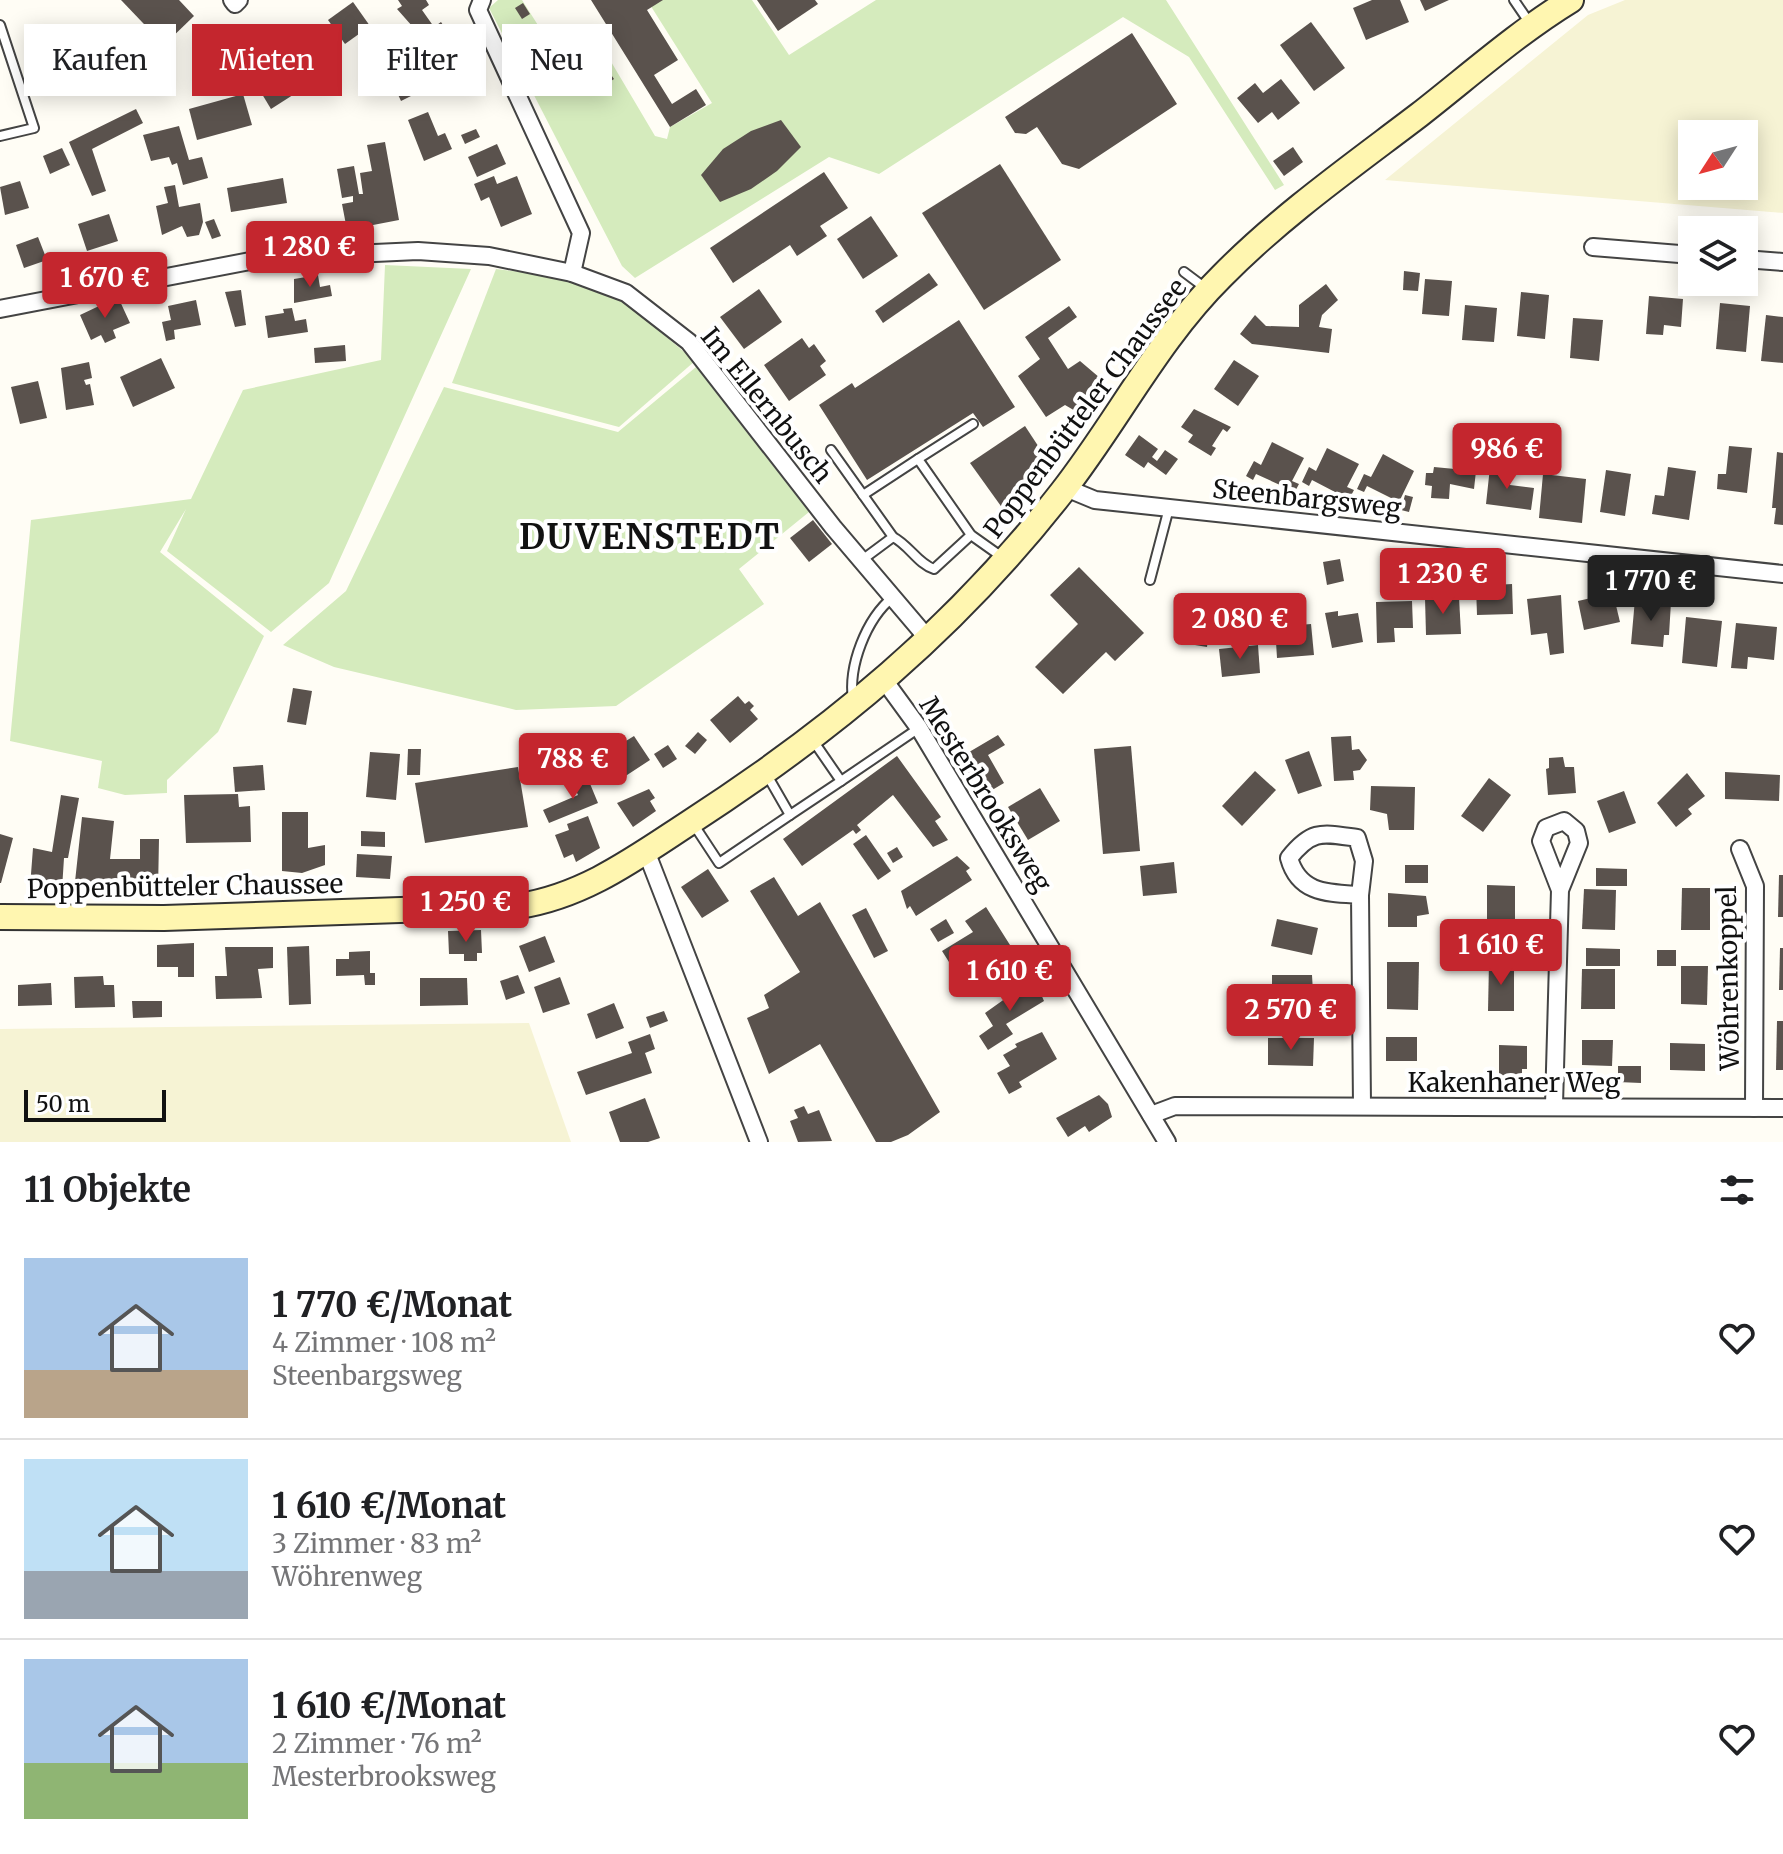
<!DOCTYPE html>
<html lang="de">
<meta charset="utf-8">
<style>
body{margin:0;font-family:Merriweather,serif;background:#f6f6f6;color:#202124;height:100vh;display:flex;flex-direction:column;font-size:30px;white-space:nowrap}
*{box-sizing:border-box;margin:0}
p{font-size:26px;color:#757577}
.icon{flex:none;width:44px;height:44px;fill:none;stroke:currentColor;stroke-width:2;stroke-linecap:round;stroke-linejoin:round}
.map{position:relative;height:1142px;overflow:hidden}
.panel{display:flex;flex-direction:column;background:#fff;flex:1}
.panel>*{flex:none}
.hud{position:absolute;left:24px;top:24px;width:800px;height:72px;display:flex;gap:16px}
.needle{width:52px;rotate:234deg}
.tools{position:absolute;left:1678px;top:120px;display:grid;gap:16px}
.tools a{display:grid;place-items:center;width:80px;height:80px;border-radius:0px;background:#fff;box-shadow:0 4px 20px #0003;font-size:40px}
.scale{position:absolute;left:24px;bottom:20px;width:142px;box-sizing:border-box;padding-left:8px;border:4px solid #111;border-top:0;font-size:22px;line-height:28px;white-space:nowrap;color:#111;-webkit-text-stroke:6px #fff;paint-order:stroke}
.price{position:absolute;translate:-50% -68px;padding:0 18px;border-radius:8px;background:#c4262e;color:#fff;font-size:26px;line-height:52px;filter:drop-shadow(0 2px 4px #0008)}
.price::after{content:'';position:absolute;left:50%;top:48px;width:24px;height:18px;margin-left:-12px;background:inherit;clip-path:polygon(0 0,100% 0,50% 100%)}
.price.on{background:#222;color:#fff}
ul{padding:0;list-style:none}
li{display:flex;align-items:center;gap:24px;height:200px;padding:0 24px}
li+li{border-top:2px solid #e0e0e0}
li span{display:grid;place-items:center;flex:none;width:224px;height:160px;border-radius:0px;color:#555}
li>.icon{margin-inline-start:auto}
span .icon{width:96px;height:96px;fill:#fffc;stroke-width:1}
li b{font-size:34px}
h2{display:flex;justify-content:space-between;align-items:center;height:96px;padding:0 24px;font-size:34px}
.tag{padding:0 28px;border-radius:0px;background:#fff;box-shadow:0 4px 20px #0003;font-size:28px;line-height:72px}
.tag.on{background:#c4262e;color:#fff}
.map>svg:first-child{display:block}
</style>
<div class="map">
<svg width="1783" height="1142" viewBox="0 0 1783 1142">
<rect width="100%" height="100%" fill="#fffdf5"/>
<g fill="#f6f3d4" fill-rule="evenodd">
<path d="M1625 0H1783V213L1385 180 1588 15ZM1692 134H1744V186H1692Z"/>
<path d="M529 1023 571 1142H0V1029Z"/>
</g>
<g fill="#d5ebbd">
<path d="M498 0H522L562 63 597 38 655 136 667 139 670 127 712 103 647 0H752L789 55 876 0H1166L1284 185 1275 190 1189 57 1123 17 879 174 829 157 635 278 622 266 489 8Z"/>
<path d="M385 265 471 269 329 583 271 632 167 551 186 509 160 552 264 636 218 732 167 780V793L125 795 98 788 102 761 10 741 31 520 191 499 243 390 381 360Z"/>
<path d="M496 269 538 274 614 293 695 361 619 427 452 383Z"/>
<path d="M696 367 809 512 739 569 764 604 616 706 516 710 334 667 283 645 346 591 444 387 618 432Z"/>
</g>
<g fill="#5a524d">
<path d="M121 0H179L194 16 164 45Z"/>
<path d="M398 0H426L429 5 422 10 434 27 441 22 449 34 428 48 425 45 419 49 413 40 420 35 397 9 402 6Z"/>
<path d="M591 0H663L647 10 678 60 654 75 672 104 696 89 706 105 670 127Z"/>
<path d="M757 0H815L818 4 778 31Z"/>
<path d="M1372 0H1400L1409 22 1366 40 1353 8Z"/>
<path d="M1420 0H1449L1425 11Z"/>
<path d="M353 2 370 26 345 44 328 20Z"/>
<path d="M523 3 530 14 522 19 515 8Z"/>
<path d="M1311 22 1345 68 1314 91 1280 45Z"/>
<path d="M459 32 463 38 449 46 445 40Z"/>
<path d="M1132 33 1177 104 1079 169 1062 164 1037 127 1026 134 1015 133 1005 117Z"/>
<path d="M313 39 332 70 271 109 253 79Z"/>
<path d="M593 48 614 79 596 91 575 59Z"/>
<path d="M1281 79 1300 103 1278 120 1272 112 1258 123 1237 98 1255 83 1263 93Z"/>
<path d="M409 81 415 94 401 101 395 88Z"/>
<path d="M243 94 252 125 197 140 189 109Z"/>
<path d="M136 109 143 123 92 149 106 191 92 196 69 142Z"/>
<path d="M428 112 438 136 445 133 452 149 424 161 408 120Z"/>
<path d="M781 120 801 147 777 171 751 189 720 202 701 175 723 149 751 131Z"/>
<path d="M179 126 189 160 202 157 208 178 183 185 177 163 172 165 169 157 151 161 143 135Z"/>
<path d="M476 129 480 137 465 144 461 135Z"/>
<path d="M385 142 399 220 347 230 342 204 353 202V196L342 198 337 169 354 166 359 194H363L360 173 372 171 367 145Z"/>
<path d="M497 144 506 164 477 177 468 157Z"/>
<path d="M1293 147 1303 162 1284 176 1273 161Z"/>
<path d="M62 148 70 165 50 174 43 156Z"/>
<path d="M1000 164 1061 260 984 310 922 213Z"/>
<path d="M824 172 848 208 820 226 827 236 797 256 790 245 733 283 710 248Z"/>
<path d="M494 176 497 184 517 176 532 214 501 227 489 197 481 201 474 184Z"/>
<path d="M283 178 287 203 231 212 227 188Z"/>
<path d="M20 181 29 208 5 215 0 187Z"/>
<path d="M175 185 179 207 200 203 203 222 199 235 187 237 182 226 162 235 156 206 168 203 164 187Z"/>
<path d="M109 214 118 241 87 251 78 224Z"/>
<path d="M871 216 898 256 863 279 837 239Z"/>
<path d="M214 219 221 236 212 239 205 222Z"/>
<path d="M38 237 47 260 24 268 16 245Z"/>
<path d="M1404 271 1420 273 1418 291 1403 290Z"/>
<path d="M929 273 938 285 883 323 875 311Z"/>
<path d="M318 275 320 287 330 285 332 296 294 303V279Z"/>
<path d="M1425 279 1452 281 1449 316 1422 314Z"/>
<path d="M1326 284 1338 300 1322 315 1319 327 1332 329 1329 353 1252 344 1240 334 1255 315 1266 326 1299 327V305Z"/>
<path d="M759 289 782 322 744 349 720 317Z"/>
<path d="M241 290 246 325 235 327 225 292Z"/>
<path d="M1521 292 1549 295 1545 339 1517 336Z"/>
<path d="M1649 296 1683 299 1681 327 1664 325 1663 335 1646 334Z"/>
<path d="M118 297 130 323 113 330 116 338 105 343 101 335 91 340 80 315Z"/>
<path d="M196 300 201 325 174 330 175 339 166 341 162 322 171 320 168 306Z"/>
<path d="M1720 303 1750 306 1746 352 1716 349Z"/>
<path d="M1465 305 1497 308 1494 342 1462 340Z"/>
<path d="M1069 306 1077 317 1048 338 1068 369 1080 361 1100 378 1077 412 1065 405 1046 417 1018 376 1040 359 1025 337Z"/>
<path d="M292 308 295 321 306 319 308 332 268 338 265 316 284 313 283 309Z"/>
<path d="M1766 315 1783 317V363L1761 361Z"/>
<path d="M1573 318 1603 320 1599 361 1570 358Z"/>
<path d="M959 320 1015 407 983 427 973 413 867 480 819 405 852 383 855 388Z"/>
<path d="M802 338 809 348 814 344 826 361 820 366 826 375 789 401 764 365Z"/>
<path d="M345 345 346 361 315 363 314 348Z"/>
<path d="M161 358 175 388 133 407 120 377Z"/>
<path d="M1234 360 1259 376 1238 406 1214 389Z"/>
<path d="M89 362 92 378 84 380 86 385 90 384 94 405 66 410 61 368Z"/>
<path d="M38 381 47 418 20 424 11 387Z"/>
<path d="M1194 409 1231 427 1227 432 1223 429 1212 446 1216 448 1211 456 1188 442 1193 435 1181 427Z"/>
<path d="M1025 426 1046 458 1003 509 970 463Z"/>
<path d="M1139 435 1158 449 1152 457 1157 461 1165 450 1178 459 1166 475 1148 462 1144 468 1125 455Z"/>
<path d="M1272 442 1304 458 1292 481 1299 484 1291 499 1285 496 1288 489 1280 485 1256 474 1253 480 1246 476 1254 461 1261 465Z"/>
<path d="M1729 446 1752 448 1747 493 1717 489 1718 474H1726Z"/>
<path d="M1327 448 1359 464 1347 487 1354 490 1346 505 1340 502 1343 496 1335 492 1312 480 1309 486 1302 482 1309 467 1316 471Z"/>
<path d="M1777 452 1783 453V525L1774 524 1776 508H1772Z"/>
<path d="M1383 454 1414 471 1399 502 1367 486 1364 492 1357 489 1364 474 1371 477Z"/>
<path d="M1434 467 1476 471 1474 489 1450 484 1449 499 1431 498 1432 486 1425 485 1426 473H1433Z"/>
<path d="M1490 467 1512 470 1510 485 1534 488 1531 510 1486 504Z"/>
<path d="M1668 467 1696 471 1689 520 1652 514 1655 495 1664 496Z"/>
<path d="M1606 470 1631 474 1625 516 1600 512Z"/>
<path d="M1543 474 1586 479 1582 523 1539 518Z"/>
<path d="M1405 495 1413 497 1409 512 1401 510Z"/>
<path d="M813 520 832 544 809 562 790 538Z"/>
<path d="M1340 559 1344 581 1327 585 1323 562Z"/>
<path d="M1079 567 1144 633 1115 661 1106 652 1063 694 1035 667 1078 624 1050 595Z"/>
<path d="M1512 584 1513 614 1477 615 1476 586Z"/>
<path d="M1613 593 1620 622 1584 630 1578 601Z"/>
<path d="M1561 595 1564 653 1550 655 1547 633 1531 635 1527 599Z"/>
<path d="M1459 597 1461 634 1426 635 1425 598Z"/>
<path d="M1635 599 1671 602 1669 635H1664L1663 647 1631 644Z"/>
<path d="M1412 601 1413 628H1394L1395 642 1377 643 1376 602Z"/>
<path d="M1194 603 1212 605 1207 647 1189 644Z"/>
<path d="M1338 611V616L1358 613 1363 642 1332 648 1325 613Z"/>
<path d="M1686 617 1722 621 1717 667 1682 663Z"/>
<path d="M1736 623 1777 627 1774 660 1748 657 1747 669 1731 668Z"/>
<path d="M1311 624 1314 655 1277 658 1275 627Z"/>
<path d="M1258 645 1260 673 1222 677 1219 649Z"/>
<path d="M293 688 312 691 306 725 287 722Z"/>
<path d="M738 696 745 704 749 701 754 706 750 710 758 719 730 743 710 720Z"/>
<path d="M698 732 707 740 695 754 685 746Z"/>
<path d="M616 735 621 744 634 736 650 760 624 777 602 744Z"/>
<path d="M998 735 1005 745 988 755 1004 783 982 796 959 758Z"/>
<path d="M1351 736 1352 750 1359 749 1367 760 1360 770 1353 771 1354 780 1334 781 1331 737Z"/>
<path d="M668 745 677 759 663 768 654 754Z"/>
<path d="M1131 746 1140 851 1103 854 1094 749Z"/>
<path d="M408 749H421L420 775H407Z"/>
<path d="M1309 751 1322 786 1298 794 1285 760Z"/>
<path d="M370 752 400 754 396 800 366 797Z"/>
<path d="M897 756 941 817 935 821 948 840 933 847 893 795 857 825 861 830 856 834 853 830 802 866 783 839Z"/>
<path d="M1563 757 1565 767H1574L1576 793 1548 795 1546 769 1549 768V758Z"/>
<path d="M263 765 265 790 235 792 233 767Z"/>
<path d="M518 767 528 827 425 843 415 783Z"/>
<path d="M1255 771 1276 790 1242 826 1222 806Z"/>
<path d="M1725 772 1780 775 1779 801 1725 799Z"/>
<path d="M1687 773 1705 796 1688 809 1692 814 1676 827 1657 803Z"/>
<path d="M586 774 598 803 549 823 543 810 578 795 571 780Z"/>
<path d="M1489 778 1511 795 1483 832 1461 816Z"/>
<path d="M1371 786 1415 787 1414 830H1389L1387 814 1370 810Z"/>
<path d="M1040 788 1060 821 1028 840 1008 807Z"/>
<path d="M649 789 655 798 650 801 656 811 633 827 617 803Z"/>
<path d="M1624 791 1636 823 1609 833 1597 801Z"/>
<path d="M238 794 239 807 250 806 251 842 186 843 184 795Z"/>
<path d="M61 795 79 798 68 858H64L62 889 30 887 33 848 52 852Z"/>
<path d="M282 812H308V848L325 845V865L302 873 282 871Z"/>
<path d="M588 816 600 848 576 862 573 854 564 858 555 835 569 830 567 824Z"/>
<path d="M82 817 114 821 110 859H140V839H159L158 891H74Z"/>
<path d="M361 831 385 832V847L361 846Z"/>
<path d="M0 834 13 838 1 883H0Z"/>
<path d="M866 835 891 871 878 880 853 844Z"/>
<path d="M897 847 903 857 893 863 887 853Z"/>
<path d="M357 854 392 856 390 879 356 877Z"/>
<path d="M957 856 970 868 966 871 972 880 916 916 910 906 907 909 901 891Z"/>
<path d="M1174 862 1177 893 1143 896 1140 866Z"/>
<rect x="1405" y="865" width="23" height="18"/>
<path d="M1596 868 1627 869V886H1596Z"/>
<path d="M708 869 729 901 702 918 681 887Z"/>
<path d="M1779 875H1783V917H1778Z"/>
<path d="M774 877 798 916 820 902 940 1112 908 1135 891 1142H876L820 1044 769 1074 747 1018 769 1008 764 995 800 972 750 891Z"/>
<path d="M1487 885 1515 886V928L1487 927Z"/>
<path d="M1682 888H1710V930H1681Z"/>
<path d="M1584 889 1616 890 1615 930 1582 929Z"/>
<path d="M1388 893 1426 896 1429 914 1417 916V927H1388Z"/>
<path d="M986 907 1010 945 989 958 993 965 963 984 942 951 973 932 965 921Z"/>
<path d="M866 908 888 951 874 958 852 915Z"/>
<path d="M946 919 954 933 938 942 930 929Z"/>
<path d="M1277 919 1318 928 1312 955 1271 946Z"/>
<path d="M481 930 482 953H477V961H464V954H449L448 931Z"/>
<path d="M545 936 555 962 529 972 519 946Z"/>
<path d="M194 943V977H178V967H157V945Z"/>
<path d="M309 946 311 1004 289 1005 287 947Z"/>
<path d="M225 947H273V968L258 969 262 998 216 999 215 976H227Z"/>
<path d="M1586 948 1620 949V966H1586Z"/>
<path d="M1780 948H1783V990H1779Z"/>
<rect x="1657" y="950" width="19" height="16"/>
<path d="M370 951V973H375V985H365L364 975 336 976V959H349V952Z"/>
<path d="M1387 962H1419L1418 1010 1387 1009Z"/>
<path d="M1489 963H1514V1011H1488Z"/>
<path d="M1681 966H1708L1707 1005 1681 1004Z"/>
<path d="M1582 969H1615V1009H1581Z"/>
<path d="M518 975 525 993 506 1000 500 981Z"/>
<path d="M1272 975H1312L1313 992H1299L1300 1010H1272Z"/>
<path d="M103 976 104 985H114L115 1007 75 1008 74 977Z"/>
<path d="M560 977 570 1004 543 1013 534 987Z"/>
<path d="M420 978H467L468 1005 420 1006Z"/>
<path d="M1034 978 1044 1001 1006 1024 1013 1034 988 1050 979 1036 993 1026 985 1013Z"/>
<path d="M51 983 52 1005 18 1006V985Z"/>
<path d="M132 1001H162V1017L133 1018Z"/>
<path d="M614 1003 624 1028 596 1039 587 1014Z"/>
<path d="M664 1011 668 1021 650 1028 646 1017Z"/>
<path d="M1777 1021H1783V1070H1776Z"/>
<path d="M1042 1032 1057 1059 1019 1082 1022 1087 1009 1094 997 1073 1010 1066 1003 1055 1017 1047 1015 1044Z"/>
<path d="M650 1034 655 1049 645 1053 652 1073 586 1095 577 1072 632 1053 628 1042Z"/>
<rect x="1386" y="1037" width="31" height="24"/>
<path d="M1268 1038H1314L1313 1066 1268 1065Z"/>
<path d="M1582 1040H1613L1612 1066 1582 1065Z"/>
<path d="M1670 1043 1705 1044V1071L1670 1070Z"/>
<path d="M1499 1045 1527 1046V1069H1522V1078H1499Z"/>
<path d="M1618 1066H1641V1083L1618 1082Z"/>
<path d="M1099 1095 1108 1104 1112 1117 1089 1132 1085 1126 1068 1137 1056 1118Z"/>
<path d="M645 1098 660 1138 648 1142H620L609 1112Z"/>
<path d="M804 1106 808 1114 819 1110 832 1141 798 1142 790 1121 798 1118 794 1110Z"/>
</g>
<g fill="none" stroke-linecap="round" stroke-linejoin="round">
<g stroke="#444" stroke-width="12">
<g id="service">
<path d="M1514 0 1529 22"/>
<path d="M0 25 34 128 0 136"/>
<path d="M1184 272 1208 290"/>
<path d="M973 424 918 459 971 535 1002 557"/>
<path d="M831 450 893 537 862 560"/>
<path d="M863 495 918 459"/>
<path d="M893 537C909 545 918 564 934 569L971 535"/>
<path d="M1150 580 1169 508"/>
<path d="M853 700C848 666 866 619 893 597"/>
<path d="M767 775 790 815 841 781 812 739"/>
<path d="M841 781 919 728"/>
<path d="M694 825 719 863 790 815"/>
</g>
</g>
<g stroke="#444" stroke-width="20">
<g id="minor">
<path d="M232 0 235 4 239 0"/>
<path d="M482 0 478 10 581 233 572 273"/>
<path d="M1593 247 1692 255"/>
<path d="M1744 259 1783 262"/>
<path d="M0 309 266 258 418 251 489 256 572 273 626 293 689 342 833 527 929 640"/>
<path d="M1066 488 1095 500 1783 574"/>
<path d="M884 680 919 728 1167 1142"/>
<path d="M1740 849 1755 886 1754 1108"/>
<path d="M646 851 759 1142"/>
<path d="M1360 895C1328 893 1299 894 1289 858 1312 829 1322 833 1357 838L1364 861 1360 895 1362 1105"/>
<path d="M1554 1105 1560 890 1579 843 1576 831 1564 821 1546 828 1541 841 1560 890"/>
<path d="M1151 1115 1175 1106 1783 1108"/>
</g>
</g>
<g stroke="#333" stroke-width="28">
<path id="secondary" d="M0 917 164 918 519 906C584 896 634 859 689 823 834 729 955 629 1062 492 1117 422 1158 339 1222 276 1281 216 1352 166 1419 115 1469 76 1517 33 1571 0"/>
</g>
<use href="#service" stroke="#fff" stroke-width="8"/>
<use href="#minor" stroke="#fff" stroke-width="16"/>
<use href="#secondary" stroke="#fff6b0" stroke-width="24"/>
</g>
<g text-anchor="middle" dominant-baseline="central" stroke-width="8" stroke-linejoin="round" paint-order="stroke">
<g font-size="26" fill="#111" stroke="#fff">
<text transform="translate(767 405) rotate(51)">Im Ellernbusch</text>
<text transform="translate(1085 408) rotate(-53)">Poppenbütteler Chaussee</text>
<text transform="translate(1307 498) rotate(6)">Steenbargsweg</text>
<text transform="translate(986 794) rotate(58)">Mesterbrooksweg</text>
<text transform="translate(185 886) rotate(-1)">Poppenbütteler Chaussee</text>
<text transform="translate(1728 978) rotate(-91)">Wöhrenkoppel</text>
<text x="1514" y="1082">Kakenhaner Weg</text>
</g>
<g font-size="34" font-weight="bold" letter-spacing="2" fill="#111" stroke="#fff">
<text x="650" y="537">DUVENSTEDT</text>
</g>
</g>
</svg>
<div class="tools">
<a><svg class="needle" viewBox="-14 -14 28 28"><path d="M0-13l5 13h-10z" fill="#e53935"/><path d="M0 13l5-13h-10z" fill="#757577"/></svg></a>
<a><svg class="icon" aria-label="layers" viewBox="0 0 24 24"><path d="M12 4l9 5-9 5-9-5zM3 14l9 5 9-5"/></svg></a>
</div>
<div class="scale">50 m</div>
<b class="price" style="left:310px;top:289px">1 280 €</b>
<b class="price" style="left:105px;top:320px">1 670 €</b>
<b class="price" style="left:1507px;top:491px">986 €</b>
<b class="price" style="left:1443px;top:616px">1 230 €</b>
<b class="price on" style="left:1651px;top:623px">1 770 €</b>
<b class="price" style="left:1240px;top:661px">2 080 €</b>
<b class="price" style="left:573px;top:801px">788 €</b>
<b class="price" style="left:466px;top:944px">1 250 €</b>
<b class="price" style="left:1501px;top:987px">1 610 €</b>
<b class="price" style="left:1010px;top:1013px">1 610 €</b>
<b class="price" style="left:1291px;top:1052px">2 570 €</b>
<div class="hud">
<a class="tag">Kaufen</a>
<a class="tag on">Mieten</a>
<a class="tag">Filter</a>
<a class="tag">Neu</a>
</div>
</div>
<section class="panel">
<h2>11 Objekte<svg class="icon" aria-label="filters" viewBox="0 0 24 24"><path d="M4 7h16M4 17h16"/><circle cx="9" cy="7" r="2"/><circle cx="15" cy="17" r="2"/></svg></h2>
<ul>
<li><span style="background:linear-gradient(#a9c7e8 70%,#b9a48a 0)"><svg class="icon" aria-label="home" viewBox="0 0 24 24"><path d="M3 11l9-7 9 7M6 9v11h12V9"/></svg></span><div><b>1 770 €/Monat</b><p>4 Zimmer · 108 m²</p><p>Steenbargsweg</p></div><svg class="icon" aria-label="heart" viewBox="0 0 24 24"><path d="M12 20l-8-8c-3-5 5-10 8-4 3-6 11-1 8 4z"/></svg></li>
<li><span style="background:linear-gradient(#bfe0f5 70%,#9aa5b1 0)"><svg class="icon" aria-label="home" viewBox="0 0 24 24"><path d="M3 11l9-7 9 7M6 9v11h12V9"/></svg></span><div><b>1 610 €/Monat</b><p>3 Zimmer · 83 m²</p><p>Wöhrenweg</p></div><svg class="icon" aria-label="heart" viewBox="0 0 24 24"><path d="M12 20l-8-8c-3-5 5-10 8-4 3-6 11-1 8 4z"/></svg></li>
<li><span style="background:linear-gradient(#a9c7e8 65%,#8fb573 0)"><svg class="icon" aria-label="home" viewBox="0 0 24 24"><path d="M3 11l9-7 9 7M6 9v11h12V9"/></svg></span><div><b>1 610 €/Monat</b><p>2 Zimmer · 76 m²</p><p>Mesterbrooksweg</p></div><svg class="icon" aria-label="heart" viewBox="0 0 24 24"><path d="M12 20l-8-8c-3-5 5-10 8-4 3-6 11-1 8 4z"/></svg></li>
</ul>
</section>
